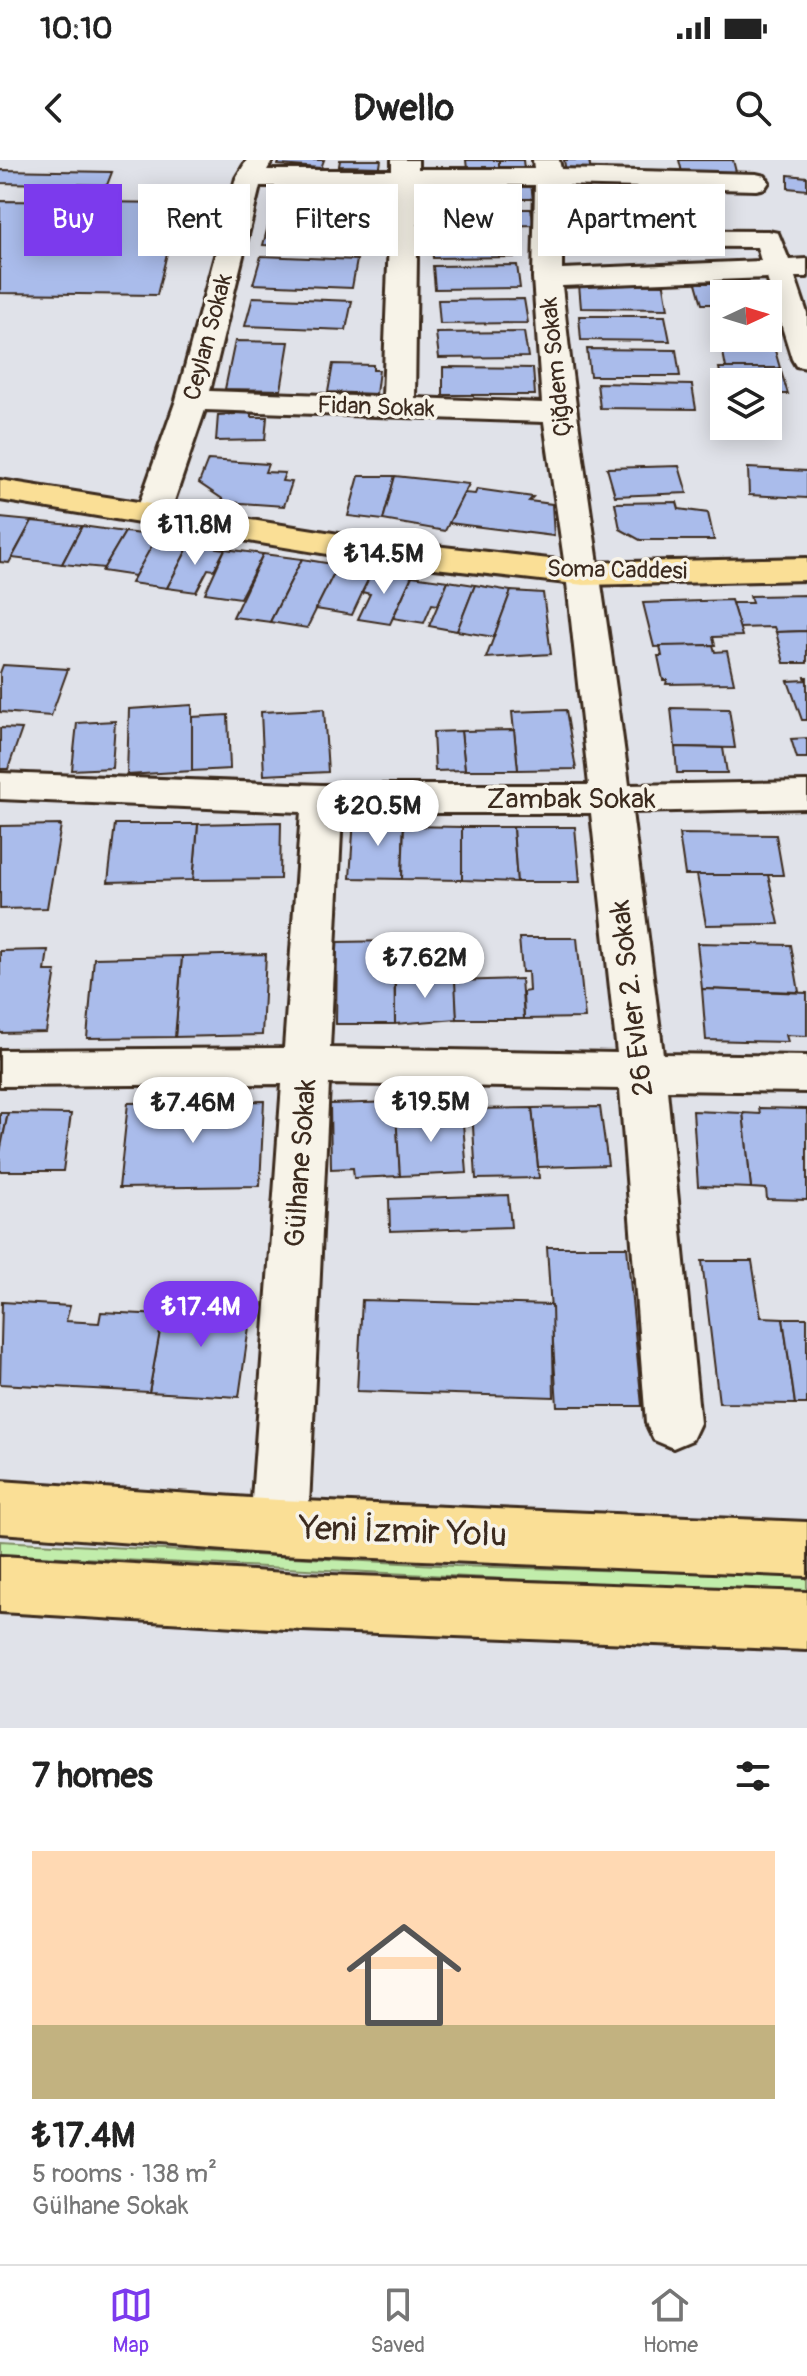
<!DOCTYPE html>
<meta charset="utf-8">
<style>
body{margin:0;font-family:Pangolin,sans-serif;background:#f6f6f6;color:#222;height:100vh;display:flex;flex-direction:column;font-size:30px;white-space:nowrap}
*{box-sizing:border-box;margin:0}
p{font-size:26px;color:#767676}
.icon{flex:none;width:44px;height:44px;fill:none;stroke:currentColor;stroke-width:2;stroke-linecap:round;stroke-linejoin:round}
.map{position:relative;height:1568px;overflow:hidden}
.details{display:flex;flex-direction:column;background:#fff;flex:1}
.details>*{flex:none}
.banner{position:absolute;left:24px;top:24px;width:760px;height:72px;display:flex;gap:16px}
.needle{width:52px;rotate:86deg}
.tools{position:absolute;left:710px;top:120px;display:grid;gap:16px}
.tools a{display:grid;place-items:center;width:72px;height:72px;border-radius:0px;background:#fff;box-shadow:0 4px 20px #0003;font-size:40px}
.price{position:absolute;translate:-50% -68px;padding:0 18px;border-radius:28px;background:#fff;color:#222;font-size:26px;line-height:52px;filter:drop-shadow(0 2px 4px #0008)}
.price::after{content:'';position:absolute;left:50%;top:48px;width:24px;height:18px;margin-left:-12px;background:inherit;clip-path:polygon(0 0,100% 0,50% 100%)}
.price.on{background:#7c3aed;color:#fff}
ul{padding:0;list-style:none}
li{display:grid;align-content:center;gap:16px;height:424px;padding:0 32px}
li+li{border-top:2px solid #e0e0e0}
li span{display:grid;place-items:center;height:248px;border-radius:0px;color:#555}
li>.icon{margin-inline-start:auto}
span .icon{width:144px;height:144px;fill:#fffc;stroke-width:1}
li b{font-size:34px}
h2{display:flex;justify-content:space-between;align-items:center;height:96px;padding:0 32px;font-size:34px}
.chip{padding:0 28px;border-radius:0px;background:#fff;box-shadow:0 4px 20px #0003;font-size:28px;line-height:72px}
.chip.on{background:#7c3aed;color:#fff}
.status{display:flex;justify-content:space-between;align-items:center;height:56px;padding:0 40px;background:#fff;direction:ltr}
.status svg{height:22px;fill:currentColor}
header{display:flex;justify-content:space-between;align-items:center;height:104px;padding:0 32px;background:#fff;font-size:36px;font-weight:700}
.tab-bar{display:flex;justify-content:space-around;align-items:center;height:112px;border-top:2px solid #e0e0e0;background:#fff;font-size:22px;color:#767676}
.tab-bar a{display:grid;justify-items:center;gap:4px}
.tab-bar .on{color:#7c3aed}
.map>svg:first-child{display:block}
</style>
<div class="status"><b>10:10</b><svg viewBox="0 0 49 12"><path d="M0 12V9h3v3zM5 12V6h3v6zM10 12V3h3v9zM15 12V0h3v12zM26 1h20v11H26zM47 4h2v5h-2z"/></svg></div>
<header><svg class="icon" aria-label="back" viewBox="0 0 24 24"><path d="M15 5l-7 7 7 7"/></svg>Dwello<svg class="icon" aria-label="search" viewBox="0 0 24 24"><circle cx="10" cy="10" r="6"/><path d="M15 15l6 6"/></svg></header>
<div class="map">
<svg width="807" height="1568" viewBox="0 0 807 1568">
<rect width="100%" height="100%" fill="#e0e2e9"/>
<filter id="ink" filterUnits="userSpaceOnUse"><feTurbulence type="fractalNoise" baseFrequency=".0125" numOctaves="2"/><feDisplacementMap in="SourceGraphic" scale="16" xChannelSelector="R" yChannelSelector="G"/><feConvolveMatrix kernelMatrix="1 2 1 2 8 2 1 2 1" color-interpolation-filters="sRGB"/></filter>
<g filter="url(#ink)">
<path fill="#c1edab" stroke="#7e8c64" stroke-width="2" d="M0 1381 456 1406 807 1416V1430L712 1429 0 1394Z"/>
<g fill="#aabceb" stroke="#3b2a1e" stroke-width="2">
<path d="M280 0H324L321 8 278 5Z"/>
<path d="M340 0H381L380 7 339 6Z"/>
<path d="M466 0H499V9H467Z"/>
<path d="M499 0H523L524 9H499Z"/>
<path d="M564 0H589L591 12H566Z"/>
<path d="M679 0H733L736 12H682Z"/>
<path d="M0 10 112 12 107 25 0 23Z"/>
<path d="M788 15 807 17V30L788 28Z"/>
<path d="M490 24H531L533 39H492Z"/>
<path d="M421 26H461L462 46H430V43H422Z"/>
<path d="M0 41 179 43 157 135 0 133Z"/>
<path d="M432 46H458V50H464L465 66 425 67 424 49H432Z"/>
<path d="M492 49H531L534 65 495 66Z"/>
<path d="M270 59 364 62 358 88 263 85Z"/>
<path d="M513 75 516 97 433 98 431 76Z"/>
<path d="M261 96 357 100 352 128 253 124Z"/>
<path d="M517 105 520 128 435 129 433 106Z"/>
<path d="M696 123H746L748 129H756L758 134H724V144H702Z"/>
<path d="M579 124 664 125 668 149 581 148Z"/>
<path d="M253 137 352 141 346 170 245 166Z"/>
<path d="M524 139 528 163 440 164 438 140Z"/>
<path d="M579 156H665L670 181 581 180Z"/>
<path d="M524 172 528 197 439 198 436 173Z"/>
<path d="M235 181 289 182 281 230 225 229Z"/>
<path d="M722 187H774L780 208H726Z"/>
<path d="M587 189 676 190 680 216H590Z"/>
<path d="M333 204 373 205V210H379L376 234 328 232Z"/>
<path d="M443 207 533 208 535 235H443Z"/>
<path d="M719 208H780L788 234H768V222H724V230Z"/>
<path d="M597 223 692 225 696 249 600 248Z"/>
<path d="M235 251H251V257H267L265 280 216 281 218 255 235 254Z"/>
<path d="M208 300 268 304 265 312 285 313 282 321 292 322 284 346 227 342 199 323Z"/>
<path d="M679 306 687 333 615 336 607 308Z"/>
<path d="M748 308 807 311V338L749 335Z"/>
<path d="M359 316H395L383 360 348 356Z"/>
<path d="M395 316 469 324 445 371 383 360Z"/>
<path d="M477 329 533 337 529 341 552 344 554 376 449 363 464 333 475 334Z"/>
<path d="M677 342 679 349 708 353 714 380H640L620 369 615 343Z"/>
<path d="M0 358 32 361 9 403 0 402Z"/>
<path d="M32 361 82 366 62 404 12 398Z"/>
<path d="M82 366 125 372 104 408 62 404Z"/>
<path d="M125 372 158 376 135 416 102 411Z"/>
<path d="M155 380 190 384 167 428 131 423Z"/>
<path d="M190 384 225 389 214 410 208 409 196 432 167 428Z"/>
<path d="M225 389 263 394 240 438 205 433Z"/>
<path d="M263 394 302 399 270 462 233 457Z"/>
<path d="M302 399 338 405 307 468 270 462Z"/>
<path d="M338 405 373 410 352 455 316 449Z"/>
<path d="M373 410 412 416 390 464 358 459 370 434 362 432Z"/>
<path d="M412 416 448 421 438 445 432 444 424 463 393 458Z"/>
<path d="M448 421 475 425 457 471 429 466Z"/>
<path d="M475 425 511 431 494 477 457 471Z"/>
<path d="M511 431 543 433 551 494 486 498Z"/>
<path d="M807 435V471L776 472 774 467 739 468 732 443H752L750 436Z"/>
<path d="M731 440 742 476 713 477 715 485 654 487 643 443Z"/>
<path d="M807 471V503H784L776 472Z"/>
<path d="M713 485 715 492 727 491 734 523 666 524 667 520H663L658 496H662L660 486Z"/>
<path d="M3 505 68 509 51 556 0 552V513Z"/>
<path d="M805 517H807V560H802L788 521 806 520Z"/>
<path d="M192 545V611L127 615 129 549Z"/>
<path d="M671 548 729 549 735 588 675 587Z"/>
<path d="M324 549 328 612 264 615 261 552Z"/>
<path d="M566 550 576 609 518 610 512 552Z"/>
<path d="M228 555 230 609 192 611V557Z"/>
<path d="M115 561 112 608 72 610 77 563Z"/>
<path d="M0 568 22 569 8 609H0Z"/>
<path d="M514 570 518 610H465L461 571Z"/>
<path d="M461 571 465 610 435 611 433 572Z"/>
<path d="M807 578V598H797L791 579Z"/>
<path d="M675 587 723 588 727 613H677Z"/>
<path d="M354 658H404L402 719 350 718Z"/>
<path d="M281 662 280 719 193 720 198 664Z"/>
<path d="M115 664H198L193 720 108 722Z"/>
<path d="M61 665 47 748 0 749V666Z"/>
<path d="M404 666 462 667V720L402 719Z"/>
<path d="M462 667H513L517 722 462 720Z"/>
<path d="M513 667H575L580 722H517Z"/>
<path d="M679 674 776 675 783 715H685Z"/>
<path d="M697 715H768L779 764 706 765Z"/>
<path d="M519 778H577L585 858 524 859 523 832 529 831 528 812H522Z"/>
<path d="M394 781 395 864H336L337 782Z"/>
<path d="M697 783 791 785 799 832 702 829Z"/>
<path d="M48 790 45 811H56L46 872 0 873V791Z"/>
<path d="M266 794 262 875 175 877 182 796Z"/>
<path d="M182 796 175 877 87 878 94 798Z"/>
<path d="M456 817 457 859 395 864V818Z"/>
<path d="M521 819 524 859H457L455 821Z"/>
<path d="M702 829 807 833V876L786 875 788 882 706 880Z"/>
<path d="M264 941 260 1026 119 1028 128 943Z"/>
<path d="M396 942 400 1016 354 1018 353 1008 331 1009 330 944Z"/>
<path d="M600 947 608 1005 538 1007 532 948Z"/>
<path d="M532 948 539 1018 476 1019 472 949Z"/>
<path d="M759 948 807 949V1040L767 1039 766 1029 751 1028 743 953 760 954Z"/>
<path d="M462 951 467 1013 400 1016 396 954Z"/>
<path d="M693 951 743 953 751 1028 698 1026Z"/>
<path d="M0 953H8L0 992Z"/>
<path d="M8 953 71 954 63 1011H0V992Z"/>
<path d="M508 1035 511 1067 390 1071 389 1039Z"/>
<path d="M547 1087H627L642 1246H557Z"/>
<path d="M702 1101H752L761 1157 783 1158 795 1244 719 1243Z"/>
<path d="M362 1140 552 1145 554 1237 357 1231Z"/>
<path d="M165 1141 252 1146 239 1237 149 1232Z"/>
<path d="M2 1142 70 1146 66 1161 99 1163 101 1152 163 1155 149 1232 0 1224Z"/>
<path d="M783 1158H807V1244H795Z"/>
</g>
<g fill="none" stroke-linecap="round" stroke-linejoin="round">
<g stroke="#3b2a1e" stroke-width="6">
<path id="minor" d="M247 0H273L267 10H392V0H418V9H534L533 0H559L561 9 756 14 765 16 769 22 765 28 756 30 562 25V70L768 71 778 73 789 100 807 99V117H795L807 153V208L796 206 792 199 767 118 562 126C579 293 608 459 629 625L807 622V648L632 652 663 894 807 896V932L667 930 700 1263 692 1280 673 1288 654 1280 646 1263 620 929 329 924 308 1367 299 1386 279 1394 259 1386 250 1367 282 924 0 926V890L284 888 301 652 0 639V613L322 625H589L566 414 544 262 205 250 170 353 165 360 153 363 141 360 136 353 176 240 236 18ZM418 25H535L533 118 542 243 415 238ZM260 26H391L383 237 210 231ZM562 86 757 87 761 101 562 109ZM342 653H591L617 893 330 888Z"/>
</g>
<g stroke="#3b2a1e" stroke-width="6">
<path id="major" d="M0 320 364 378 584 403 807 398V420L584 425 364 400 0 340Z"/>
</g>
<g stroke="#3b2a1e" stroke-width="6">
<g id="highway">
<path d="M0 1321 279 1340 807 1362V1416L279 1394 0 1373Z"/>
<path d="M0 1396 302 1414 807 1432V1490L302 1470 0 1452Z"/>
</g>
</g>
<use href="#minor" fill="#f7f3e8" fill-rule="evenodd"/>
<use href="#major" fill="#fadf96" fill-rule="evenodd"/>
<use href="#highway" fill="#fadf96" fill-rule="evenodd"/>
</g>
</g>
<g text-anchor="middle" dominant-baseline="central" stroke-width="7" stroke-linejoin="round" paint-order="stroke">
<g font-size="24" fill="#3b2a1e" stroke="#f7f3e8">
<text transform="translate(208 177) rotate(-75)">Ceylan Sokak</text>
<text transform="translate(556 207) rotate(-96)">Çiğdem Sokak</text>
<text transform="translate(376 247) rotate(2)">Fidan Sokak</text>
<text transform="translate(617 410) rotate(1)">Soma Caddesi</text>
</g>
<g font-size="28" fill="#3b2a1e" stroke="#f7f3e8">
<text x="571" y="639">Zambak Sokak</text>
<text transform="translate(632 838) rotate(-97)">26 Evler 2. Sokak</text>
<text transform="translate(301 1003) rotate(-86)">Gülhane Sokak</text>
</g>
<g font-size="34" fill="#3b2a1e" stroke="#f7f3e8">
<text transform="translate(403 1372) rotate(2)">Yeni İzmir Yolu</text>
</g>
</g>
</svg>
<div class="tools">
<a><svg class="needle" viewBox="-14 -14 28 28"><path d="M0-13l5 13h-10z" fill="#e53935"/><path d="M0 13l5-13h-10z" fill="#767676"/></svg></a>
<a><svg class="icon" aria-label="layers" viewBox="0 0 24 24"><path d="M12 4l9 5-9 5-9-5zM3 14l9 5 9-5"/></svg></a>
</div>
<b class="price" style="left:195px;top:407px">₺11.8M</b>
<b class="price" style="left:384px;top:436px">₺14.5M</b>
<b class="price" style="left:378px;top:688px">₺20.5M</b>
<b class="price" style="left:425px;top:840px">₺7.62M</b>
<b class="price" style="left:431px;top:984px">₺19.5M</b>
<b class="price" style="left:193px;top:985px">₺7.46M</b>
<b class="price on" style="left:201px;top:1189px">₺17.4M</b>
<div class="banner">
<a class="chip on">Buy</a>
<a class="chip">Rent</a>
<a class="chip">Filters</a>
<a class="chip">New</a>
<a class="chip">Apartment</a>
</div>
</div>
<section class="details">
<h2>7 homes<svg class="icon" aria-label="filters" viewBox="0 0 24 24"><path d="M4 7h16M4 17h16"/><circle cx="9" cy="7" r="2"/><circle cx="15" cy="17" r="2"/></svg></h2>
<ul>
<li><span style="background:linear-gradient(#ffd9b3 70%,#c2b280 0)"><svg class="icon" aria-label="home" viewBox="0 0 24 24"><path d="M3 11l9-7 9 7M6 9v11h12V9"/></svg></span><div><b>₺17.4M</b><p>5 rooms · 138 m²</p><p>Gülhane Sokak</p></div></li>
</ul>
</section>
<nav class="tab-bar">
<a class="on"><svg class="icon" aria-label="map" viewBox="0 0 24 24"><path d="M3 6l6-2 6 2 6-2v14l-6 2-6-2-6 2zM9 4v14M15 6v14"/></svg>Map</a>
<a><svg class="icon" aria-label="saved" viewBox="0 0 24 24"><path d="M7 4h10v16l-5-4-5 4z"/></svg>Saved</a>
<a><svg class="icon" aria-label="home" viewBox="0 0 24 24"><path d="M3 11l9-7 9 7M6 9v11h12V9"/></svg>Home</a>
</nav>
